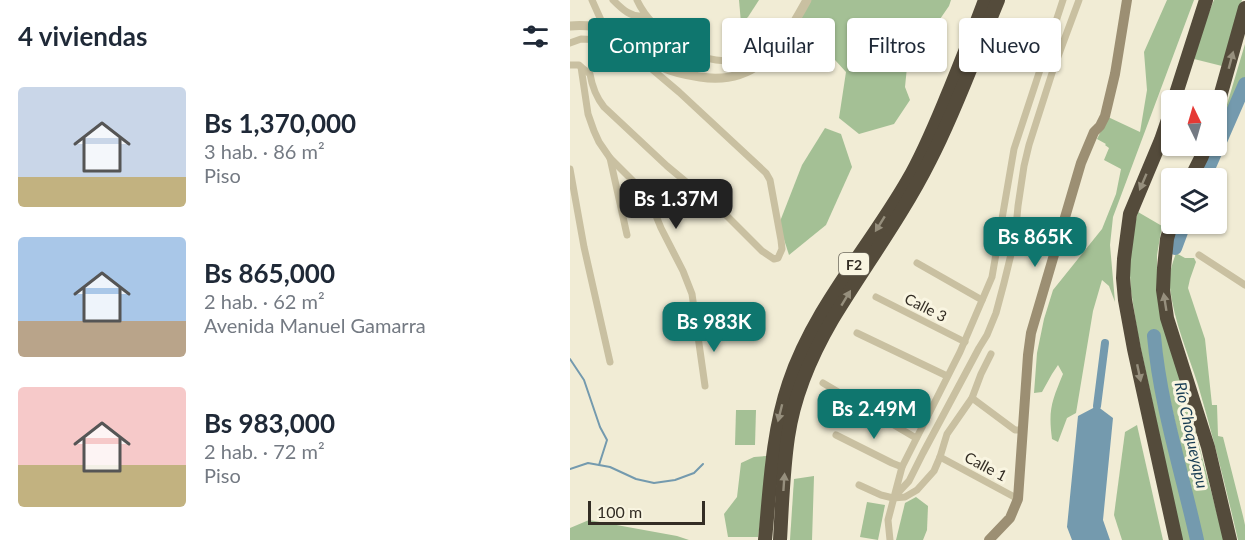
<!DOCTYPE html>
<html lang="es">
<meta charset="utf-8">
<style>
body{margin:0;font-family:Lato,sans-serif;background:#f2f2f3;color:#1f2937;height:100vh;display:flex;flex-direction:column;font-size:22px;white-space:nowrap}
*{box-sizing:border-box;margin:0}
p{font-size:20px;color:#747a83}
.icon{flex:none;width:33px;height:33px;fill:none;stroke:currentColor;stroke-width:2;stroke-linecap:round;stroke-linejoin:round}
.map{position:relative;flex:1;overflow:hidden}
.drawer{display:flex;flex-direction:column;background:#fff;width:570px}
.drawer>*{flex:none}
.top-card{position:absolute;left:18px;top:18px;width:567px;height:54px;display:flex;gap:12px}
.needle{width:39px;rotate:355deg}
.fabs{position:absolute;left:591px;top:90px;display:grid;gap:12px}
.fabs a{display:grid;place-items:center;width:66px;height:66px;border-radius:6px;background:#fff;box-shadow:0 2px 4px #0004;font-size:30px}
.scale{position:absolute;left:18px;bottom:15px;width:117px;box-sizing:border-box;padding-left:6px;border:3px solid #332d24;border-top:0;font-size:16px;line-height:21px;white-space:nowrap;color:#332d24;-webkit-text-stroke:4px #f9f5e1;paint-order:stroke}
.price{position:absolute;translate:-50% -51px;padding:0 14px;border-radius:12px;background:#0f766e;color:#fff;font-size:20px;line-height:39px;filter:drop-shadow(0 2px 3px #0008)}
.price::after{content:'';position:absolute;left:50%;top:36px;width:18px;height:14px;margin-left:-9px;background:inherit;clip-path:polygon(0 0,100% 0,50% 100%)}
.price.active{background:#222;color:#fff}
ul{padding:0;list-style:none}
li{display:flex;align-items:center;gap:18px;height:150px;padding:0 18px}
li span{display:grid;place-items:center;flex:none;width:168px;height:120px;border-radius:6px;color:#555}
li>.icon{margin-inline-start:auto}
span .icon{width:72px;height:72px;fill:#fffc;stroke-width:1}
li b{font-size:26px}
h2{display:flex;justify-content:space-between;align-items:center;height:72px;padding:0 18px;font-size:26px}
.pill{padding:0 21px;border-radius:6px;background:#fff;box-shadow:0 2px 4px #0004;font-size:21px;line-height:54px}
.pill.active{background:#0f766e;color:#fff}
main{display:flex;flex:1;min-height:0}
.map>svg:first-child{display:block}
</style>
<main>
<section class="drawer">
<h2>4 viviendas<svg class="icon" aria-label="filters" viewBox="0 0 24 24"><path d="M4 7h16M4 17h16"/><circle cx="9" cy="7" r="2"/><circle cx="15" cy="17" r="2"/></svg></h2>
<ul>
<li><span style="background:linear-gradient(#c9d6e8 75%,#c2b280 0)"><svg class="icon" aria-label="home" viewBox="0 0 24 24"><path d="M3 11l9-7 9 7M6 9v11h12V9"/></svg></span><div><b>Bs 1,370,000</b><p>3 hab. · 86 m²</p><p>Piso</p></div></li>
<li><span style="background:linear-gradient(#a9c7e8 70%,#b9a48a 0)"><svg class="icon" aria-label="home" viewBox="0 0 24 24"><path d="M3 11l9-7 9 7M6 9v11h12V9"/></svg></span><div><b>Bs 865,000</b><p>2 hab. · 62 m²</p><p>Avenida Manuel Gamarra</p></div></li>
<li><span style="background:linear-gradient(#f6c9c9 65%,#c2b280 0)"><svg class="icon" aria-label="home" viewBox="0 0 24 24"><path d="M3 11l9-7 9 7M6 9v11h12V9"/></svg></span><div><b>Bs 983,000</b><p>2 hab. · 72 m²</p><p>Piso</p></div></li>
</ul>
</section>
<div class="map">
<svg width="675" height="540" viewBox="0 0 675 540">
<rect width="100%" height="100%" fill="#f1ecd5"/>
<g fill="#a4c095">
<path d="M169 0H189L178 17 171 23Z"/>
<path d="M241 0H381L379 6 337 67 335 87 340 100 324 124 289 134 269 118 276 72 244 37 235 33 214 72 206 71 226 26Z"/>
<path d="M597 0H624L543 217 540 245 545 302 539 286 532 280 523 311 506 413 497 418 488 442 482 439C478 409 482 401 493 374L488 365 482 374 472 392 464 393 467 353 474 319 483 290 532 229 546 194 551 169 534 160 539 148 535 145 536 144 527 139 538 117 570 132 577 90 574 52Z"/>
<path d="M644 0H672L652 66 624 59 637 17Z"/>
<path d="M675 44V88L635 178H632L644 146H646L647 138Z"/>
<path d="M255 128 271 134 282 167 256 225 219 255 209 224 232 165Z"/>
<path d="M568 212 592 226 587 255V286L654 540H631L596 381 587 331 579 333 581 356 621 540H612L568 335 561 291 559 260 562 235Z"/>
<path d="M606 253 615 258H624L626 262 620 279 618 288 635 339 642 405H647L648 436 653 437 673 516 675 525V540H668C656 488 643 436 628 385 618 353 604 322 600 288 598 275 602 265 606 253Z"/>
<path d="M166 410H186L185 445H165Z"/>
<path d="M567 425 593 540H552L544 515 555 432Z"/>
<path d="M196 456 195 491 188 537H158L154 514 167 497 171 463 184 457Z"/>
<path d="M244 476 242 540H220L224 479Z"/>
<path d="M346 497 358 506 357 530 353 540H326L335 503Z"/>
<path d="M297 502 315 505 308 540 290 537Z"/>
<path d="M19 520 107 536 119 540H0V528Z"/>
</g>
<path fill="#749aae" d="M527 406 543 418 533 520 540 540H502L497 527 508 416Z"/>
<g fill="none" stroke-linecap="round" stroke-linejoin="round">
<g stroke="#749aae" stroke-width="2">
<path d="M0 359 14 380 30 427 37 440 29 465"/>
<path d="M0 469 18 463 40 467 66 479 84 483 105 480 124 473 133 464"/>
</g>
<path stroke="#749aae" stroke-width="8" d="M527 406 535 343"/>
<g stroke="#749aae" stroke-width="14">
<path d="M634 178 675 84"/>
<path d="M605 248 614 224"/>
<path d="M584 336C590 405 612 472 627 540"/>
</g>
<g stroke="#c9c0a1" stroke-width="7">
<path d="M22 0 35 29"/>
<path d="M43 0C52 9 62 19 75 15"/>
<path d="M67 0C81 31 131 69 166 59 183 55 194 40 210 33L216 34"/>
<path d="M0 43 11 39 32 40 63 53 109 92 196 173 200 180 211 240 212 249 208 258 204 259 192 251 157 216 97 166 34 107C26 97 22 86 20 74L11 67"/>
<path d="M0 65H9L11 67 18 114 24 131 29 142 40 158 57 235"/>
<path d="M40 158 69 187 82 206 91 228 113 271 122 294 135 386"/>
<path d="M0 169 14 247 40 362"/>
<path d="M629 255 675 285"/>
<path d="M347 263 412 300"/>
<path d="M306 297 395 342"/>
<path d="M287 333 377 376"/>
<path d="M253 383 346 438"/>
<path d="M402 398 445 430H452"/>
<path d="M266 435 322 463 332 467"/>
<path d="M370 457 448 499"/>
<path d="M289 485 311 495 323 498 335 497 347 490 364 471 370 457 377 434 402 398 411 374 421 354"/>
<path d="M323 498 339 481 353 453 409 348 417 335 426 313 434 283 445 238 448 206 454 166 459 145 483 70 509 0"/>
<path d="M320 540 318 520 332 467 390 352 422 277 444 149 493 0"/>
</g>
<path stroke="#c9c0a1" stroke-width="9" d="M0 26C46 22 55 46 90 66 102 72 116 75 130 77 189 86 212 45 237 0"/>
<path stroke="#9c8f73" stroke-width="10" d="M419 540 440 518 448 499 458 355 461 333 511 163 524 132 530 126 535 116 545 74 557 0"/>
<g stroke="#544b3b" stroke-width="14">
<path d="M604 100 636 0"/>
<path d="M602 108 591 140 560 214 554 259 553 278 555 300 564 349 606 540"/>
<path d="M646 111 675 8"/>
<path d="M621 178 632 156 636 146"/>
<path d="M602 221 597 239 594 268 593 290 597 318 638 447 660 540"/>
<path d="M195 540C200 488 202 433 219 383 244 308 299 248 338 180 355 151 367 120 380 89 392 59 404 30 415 0"/>
<path d="M210 540C212 506 213 471 218 437 224 396 241 356 262 320 294 267 332 216 360 160 386 110 406 53 428 0"/>
</g>
</g>
<defs><path id="oneway-solid" d="M-6-.8H1V-3.2L6.5 0L1 3.2V.8H-6Z" transform="scale(1.5)"/></defs>
<g fill="#968f7d">
<use href="#oneway-solid" transform="translate(661 60) rotate(-75)"/>
<use href="#oneway-solid" transform="translate(573 182) rotate(113)"/>
<use href="#oneway-solid" transform="translate(310 224) rotate(122)"/>
<use href="#oneway-solid" transform="translate(276 298) rotate(-59)"/>
<use href="#oneway-solid" transform="translate(595 302) rotate(-99)"/>
<use href="#oneway-solid" transform="translate(569 373) rotate(78)"/>
<use href="#oneway-solid" transform="translate(210 413) rotate(104)"/>
<use href="#oneway-solid" transform="translate(214 482) rotate(-86)"/>
</g>
<g text-anchor="middle" dominant-baseline="central" stroke-width="6" stroke-linejoin="round" paint-order="stroke">
<rect fill="#f9f5e1" stroke="#6e695d" stroke-width="1.5" x="269" y="253" width="30" height="22" rx="4.5"/>
<g font-size="14" font-weight="bold" fill="#332d24">
<text x="284" y="264">F2</text>
</g>
<g font-size="15" fill="#332d24" stroke="#f9f5e1">
<text transform="translate(356 307) rotate(27)">Calle 3</text>
<text transform="translate(416 466) rotate(28)">Calle 1</text>
</g>
<g font-size="16" font-style="italic" fill="#193e55" stroke="#f9f5e1">
<text transform="translate(622 435) rotate(78)">Río Choqueyapu</text>
</g>
</g>
</svg>
<div class="fabs">
<a><svg class="needle" viewBox="-14 -14 28 28"><path d="M0-13l5 13h-10z" fill="#e53935"/><path d="M0 13l5-13h-10z" fill="#747a83"/></svg></a>
<a><svg class="icon" aria-label="layers" viewBox="0 0 24 24"><path d="M12 4l9 5-9 5-9-5zM3 14l9 5 9-5"/></svg></a>
</div>
<div class="scale">100 m</div>
<b class="price active" style="left:106px;top:230px">Bs 1.37M</b>
<b class="price" style="left:465px;top:268px">Bs 865K</b>
<b class="price" style="left:144px;top:353px">Bs 983K</b>
<b class="price" style="left:304px;top:440px">Bs 2.49M</b>
<div class="top-card">
<a class="pill active">Comprar</a>
<a class="pill">Alquilar</a>
<a class="pill">Filtros</a>
<a class="pill">Nuevo</a>
</div>
</div>
</main>
